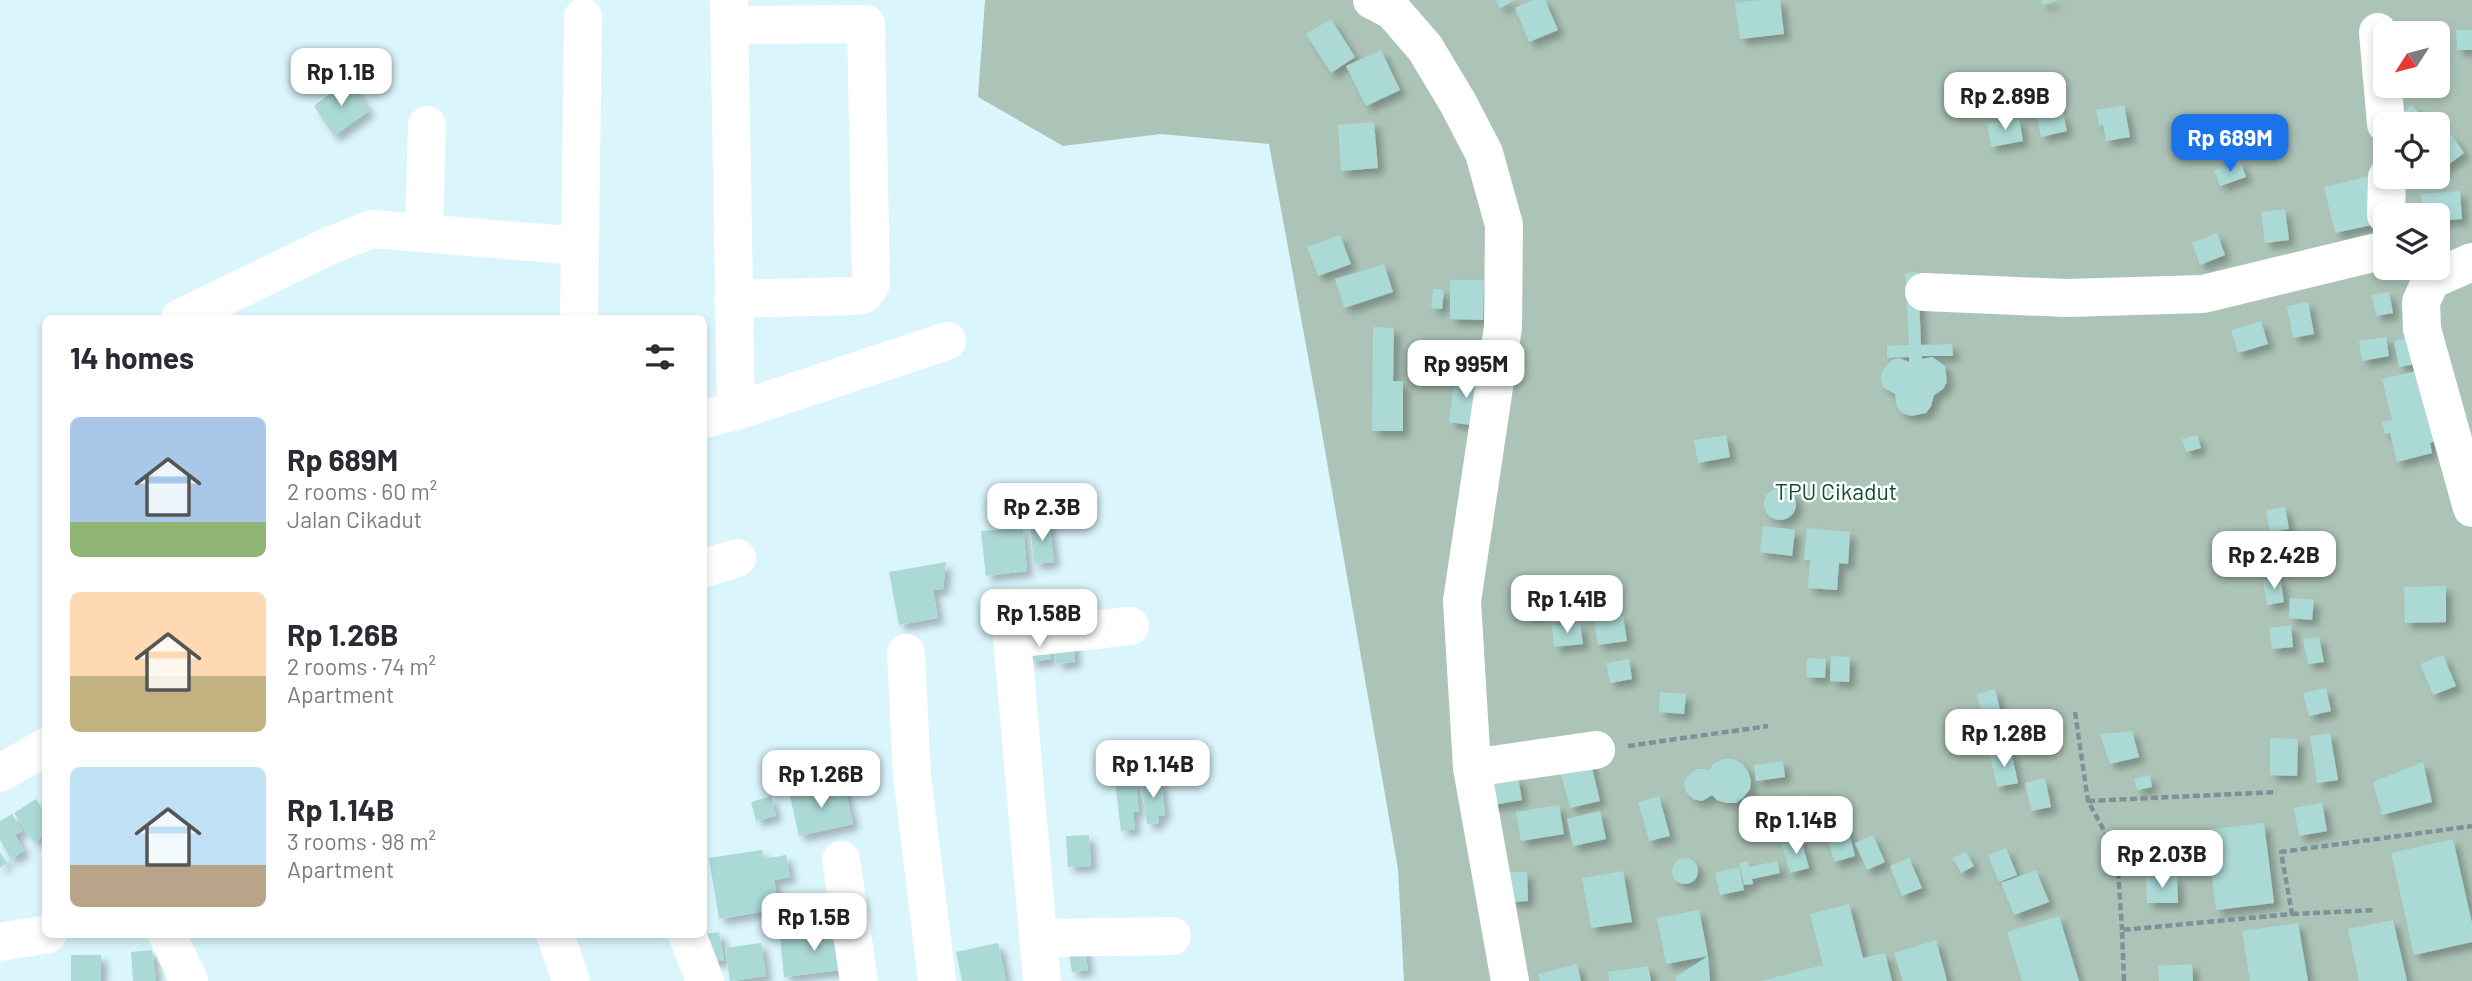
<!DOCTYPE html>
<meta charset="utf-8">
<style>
body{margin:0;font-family:Barlow,sans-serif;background:#f2f2f3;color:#2b2b33;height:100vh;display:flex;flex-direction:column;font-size:26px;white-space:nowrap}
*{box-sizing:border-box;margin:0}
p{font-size:23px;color:#7c7c81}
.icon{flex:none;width:38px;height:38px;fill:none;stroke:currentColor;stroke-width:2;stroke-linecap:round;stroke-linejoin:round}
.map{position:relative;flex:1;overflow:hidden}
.sheet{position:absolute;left:42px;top:315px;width:665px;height:623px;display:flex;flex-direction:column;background:#fff;border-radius:10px;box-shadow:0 4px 10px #0003}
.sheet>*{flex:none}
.needle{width:46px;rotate:234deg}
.fabs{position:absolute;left:2373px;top:21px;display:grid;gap:14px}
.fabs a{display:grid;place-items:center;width:77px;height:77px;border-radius:10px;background:#fff;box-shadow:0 4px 10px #0003;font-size:35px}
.price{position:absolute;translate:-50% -60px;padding:0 16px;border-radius:14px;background:#fff;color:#222;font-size:23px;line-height:46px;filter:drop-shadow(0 2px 4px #0008)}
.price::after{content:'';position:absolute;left:50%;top:42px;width:21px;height:16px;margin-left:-10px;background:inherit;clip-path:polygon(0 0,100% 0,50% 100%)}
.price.on{background:#1a73e8;color:#fff}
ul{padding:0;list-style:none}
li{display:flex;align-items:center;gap:21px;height:175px;padding:0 28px}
li span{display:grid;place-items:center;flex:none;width:196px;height:140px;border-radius:10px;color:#555}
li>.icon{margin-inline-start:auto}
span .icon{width:84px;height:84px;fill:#fffc;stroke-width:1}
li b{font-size:30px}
h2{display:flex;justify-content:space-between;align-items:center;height:84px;padding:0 28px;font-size:30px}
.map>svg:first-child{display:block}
</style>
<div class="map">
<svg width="2472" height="981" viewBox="0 0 2472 981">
<defs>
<filter id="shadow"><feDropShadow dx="6" dy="6" stdDeviation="3.5" flood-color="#0004"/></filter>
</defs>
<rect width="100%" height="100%" fill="#dbf5fd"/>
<path fill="#acc4b7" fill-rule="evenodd" d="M985 0H2472V981H1404L1398 869 1319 416 1269 144 1161 134 1063 146 978 97ZM2385 33H2438V86H2385ZM2385 124H2438V177H2385ZM2385 215H2438V268H2385Z"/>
<g fill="#abd9d5" filter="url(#shadow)">
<path d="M1496 0H1515L1500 8Z"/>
<path d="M1533 0H1545L1558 30 1529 42 1515 8Z"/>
<path d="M1760 0H1780L1784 34 1740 39 1735 3Z"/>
<path d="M2041 0H2057V1L2042 5Z"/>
<path d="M1331 19 1355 57 1331 73 1306 34Z"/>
<path d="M2456 30H2472V50H2457Z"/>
<path d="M1381 50 1400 90 1366 106 1346 66Z"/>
<path d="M348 79 369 111 334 136 314 106Z"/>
<path d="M2124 105 2130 137 2106 141 2103 125 2099 126 2096 110Z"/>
<path d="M2412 105 2428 124H2389Z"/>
<path d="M2063 113 2067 131 2041 137 2037 118Z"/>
<path d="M2019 118 2023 141 1991 147 1987 124Z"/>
<path d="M1374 122 1378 168 1341 171 1338 125Z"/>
<path d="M2451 134 2464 153 2438 172V143Z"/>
<path d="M2240 161 2246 177 2220 186 2214 170Z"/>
<path d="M2370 176 2381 223 2335 233 2324 187Z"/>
<path d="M2460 191 2462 219 2438 221V215H2423L2421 194Z"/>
<path d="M2285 209 2289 240 2265 243 2261 212Z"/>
<path d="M2217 233 2225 255 2200 265 2192 243Z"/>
<path d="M1340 235 1351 264 1318 276 1307 247Z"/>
<path d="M1384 264 1393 292 1344 308 1335 279Z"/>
<path d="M1918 272 1921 345 1952 344 1953 356H1922V359L1932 357 1945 366 1947 382 1943 389 1934 395 1931 406 1926 413 1911 416 1902 413 1897 407 1895 394 1883 387 1881 379 1882 371 1892 360 1899 358 1909 362V357L1887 358V346L1909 345 1905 273Z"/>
<path d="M1450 280H1484L1483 320 1450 319Z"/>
<path d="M1433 289 1444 290 1442 309 1431 308Z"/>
<path d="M2389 292 2393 313 2376 316 2372 295Z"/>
<path d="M2308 302 2314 334 2293 338 2287 306Z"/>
<path d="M2261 321 2268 344 2238 353 2231 330Z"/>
<path d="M1373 327 1394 328 1393 381H1403V431H1372Z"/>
<path d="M2386 337 2389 356 2362 361 2359 341Z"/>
<path d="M2411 338 2416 364 2399 367 2394 341Z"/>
<path d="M2417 371 2435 441 2430 443 2432 453 2397 462 2390 433 2385 434 2382 422 2392 420 2382 379Z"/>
<path d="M1455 374 1483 378 1477 426 1449 422Z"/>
<path d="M1726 435 1730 457 1698 463 1694 440Z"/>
<path d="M2197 435 2201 448 2186 452 2182 439Z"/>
<circle cx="1780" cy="504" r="16"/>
<path d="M2285 507 2289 529 2270 532 2266 510Z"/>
<path d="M1049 521 1054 562 1034 564 1030 523Z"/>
<path d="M1763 526 1795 530 1792 556 1760 552Z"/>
<path d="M1023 528 1027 571 986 576 981 531Z"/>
<path d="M1807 528 1850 532 1848 564 1839 563 1837 590 1808 588 1810 560H1804Z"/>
<path d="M946 562 943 589 933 590 938 618 899 625 889 572Z"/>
<path d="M2280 577 2284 602 2267 605 2263 580Z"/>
<path d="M2446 586V622L2405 623 2404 587Z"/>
<path d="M1582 588 1587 603 1565 610 1561 594Z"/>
<path d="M1545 594 1550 610 1528 616 1523 601Z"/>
<path d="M2290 598 2314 600 2312 620 2289 618Z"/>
<path d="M1623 616 1627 641 1598 645 1594 620Z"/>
<path d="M1580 623 1583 644 1554 647 1552 626Z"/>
<path d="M2291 625 2293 647 2272 649 2269 628Z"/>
<path d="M1073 626 1075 662 1056 664 1053 628Z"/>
<path d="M1047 637 1051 659 1030 662 1027 639Z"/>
<path d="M2319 637 2324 662 2308 664 2303 639Z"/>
<path d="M2443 655 2456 686 2433 695 2420 664Z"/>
<path d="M1831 656 1850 657 1849 682 1830 681Z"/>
<path d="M1807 658 1826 659 1825 678 1806 677Z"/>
<path d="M1629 659 1632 679 1610 683 1606 663Z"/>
<path d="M2326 688 2331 711 2309 716 2303 693Z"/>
<path d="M1995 689 2002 718 1984 722 1977 694Z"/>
<path d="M1660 692 1686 694 1684 714 1659 712Z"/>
<path d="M2132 731 2139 757 2110 764 2100 734Z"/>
<path d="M2330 733 2338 780 2317 783 2310 736Z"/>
<path d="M2270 738 2298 739 2297 776 2270 775Z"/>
<path d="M2011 751 2018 783 1997 787 1990 755Z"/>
<path d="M1723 759H1733L1742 764 1748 771 1751 780 1750 789 1744 797 1736 803H1726L1717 800 1712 795 1702 801 1693 799 1686 792 1684 784 1686 777 1697 769H1705L1709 771 1713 764Z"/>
<path d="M1590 760 1600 801 1570 808 1559 767Z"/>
<path d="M1783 761 1785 777 1756 781 1754 765Z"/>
<path d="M2423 762 2432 802 2382 815 2373 782Z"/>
<path d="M2150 775 2152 787 2137 790 2134 779Z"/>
<path d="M1518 777 1522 800 1487 806 1483 784Z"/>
<path d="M2045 778 2051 807 2031 811 2025 783Z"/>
<path d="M1135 779 1139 812H1133L1135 829 1121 831 1115 782Z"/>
<path d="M1161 779 1165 815 1158 816 1159 823 1147 824 1141 781Z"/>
<path d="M844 784 853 824 799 836 790 796Z"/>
<path d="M1808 795 1816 826 1793 831 1785 800Z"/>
<path d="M771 796 776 816 756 821 751 802Z"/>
<path d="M1659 796 1670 836 1649 841 1638 802Z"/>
<path d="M36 799 46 815V835L34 842 14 813Z"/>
<path d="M2322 803 2327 831 2299 836 2294 808Z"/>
<path d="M1559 805 1564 834 1521 841 1516 812Z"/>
<path d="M1600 811 1606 839 1573 846 1567 819Z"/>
<path d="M12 814 22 831 15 835 24 851 11 859 0 840V821Z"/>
<path d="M2264 823 2274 903 2216 910 2206 830Z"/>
<path d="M1848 829 1855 856 1834 862 1827 834Z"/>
<path d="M1089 835 1091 866 1068 867 1066 836Z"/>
<path d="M1873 835 1885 862 1867 870 1855 843Z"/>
<path d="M1801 839 1809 868 1790 873 1782 844Z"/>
<path d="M2453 839 2472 923V942L2414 955 2391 853Z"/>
<path d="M2006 848 2017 875 1999 882 1988 855Z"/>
<path d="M762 850 764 859 786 855 790 877 774 880 779 909 719 919 709 858Z"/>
<path d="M0 852 7 863 0 868Z"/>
<path d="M1966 852 1974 866 1961 873 1953 858Z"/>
<circle cx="1685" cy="871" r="13"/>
<path d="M1909 858 1922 888 1902 896 1890 866Z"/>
<path d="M1748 861 1749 867 1777 861 1780 873 1752 879 1753 884 1744 885 1739 863Z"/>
<path d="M1739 867 1744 890 1720 895 1715 873Z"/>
<path d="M2036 870 2049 902 2014 915 2001 883Z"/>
<path d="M1623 871 1632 922 1591 928 1582 878Z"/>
<path d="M1509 872H1527L1528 901 1510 902Z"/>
<path d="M2177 876 2178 903H2147L2146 877Z"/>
<path d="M1849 904 1863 958 1885 953 1892 981H1761L1823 965 1810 914Z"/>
<path d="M1699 910 1708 956 1666 964 1657 918Z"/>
<path d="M2059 916 2079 981H2022L2007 932Z"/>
<path d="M2393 920 2407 981H2359L2348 929Z"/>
<path d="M2298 923 2308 981H2250L2242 931Z"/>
<path d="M843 928 849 969 784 977 780 936Z"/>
<path d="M719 932 724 960 703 963 704 934Z"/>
<path d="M1936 940 1947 981H1903L1894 953Z"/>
<path d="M761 943 766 976 730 981 725 948Z"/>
<path d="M998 943 1006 981H962L956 952Z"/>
<path d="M1084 943 1088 970 1072 972 1068 946Z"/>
<path d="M152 950 156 981H133L131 952Z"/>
<rect x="71" y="955" width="30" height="26"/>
<path d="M1708 956 1710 981H1676V977Z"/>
<path d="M1577 964 1581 981H1540L1538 974Z"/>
<path d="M2192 964 2193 981H2159L2158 966Z"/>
<path d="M1648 966 1651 981H1609L1608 972Z"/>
</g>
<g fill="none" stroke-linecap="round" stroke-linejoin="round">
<g stroke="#7c9298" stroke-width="4.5" stroke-dasharray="7 3.5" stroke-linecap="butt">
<path d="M2075 712 2088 801 2117 855 2122 930"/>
<path d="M1628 746 1768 726"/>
<path d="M2088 801 2277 792"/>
<path d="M2292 914 2376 910"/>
<path d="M2124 981 2122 930 2292 914 2281 852 2472 826"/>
</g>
<g stroke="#fff" stroke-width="38">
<path d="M729 0 736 411"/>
<path d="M1372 0 1393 11 1425 48 1458 103 1484 153 1504 225 1503 327 1462 601 1472 768 1510 981"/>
<path d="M729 25 866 24 871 284 864 294 853 296 733 299"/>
<path d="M2378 32 2386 124"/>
<path d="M2386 215 2387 177"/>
<path d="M424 232 427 125"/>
<path d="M2472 262 2431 280 2421 302 2422 329 2472 508"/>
<path d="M1924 292 2066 298 2203 294 2385 250"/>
<path d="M180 318 329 246 372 229 580 246"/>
<path d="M579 318 583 17"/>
<path d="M704 419 736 411 947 341"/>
<path d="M704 568 737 558"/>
<path d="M1010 615 1042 981"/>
<path d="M1012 639 1130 626"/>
<path d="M906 653 912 775 937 981"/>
<path d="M1472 768 1596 750"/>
<path d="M0 773 46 747"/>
<path d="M841 860 859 981"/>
<path d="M167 934 189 981"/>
<path d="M555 934 571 981"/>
<path d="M687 934 705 981"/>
<path d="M1038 938 1172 936"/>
<path d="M0 942 48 934"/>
</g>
</g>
<g text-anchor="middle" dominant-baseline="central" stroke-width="5" stroke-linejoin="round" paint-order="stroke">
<g font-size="23" fill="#0c5036" stroke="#fdfdfd">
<text x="1836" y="491">TPU Cikadut</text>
</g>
</g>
</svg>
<div class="fabs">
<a><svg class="needle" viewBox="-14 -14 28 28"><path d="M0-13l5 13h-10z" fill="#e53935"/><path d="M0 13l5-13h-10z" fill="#7c7c81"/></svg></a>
<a><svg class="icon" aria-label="locate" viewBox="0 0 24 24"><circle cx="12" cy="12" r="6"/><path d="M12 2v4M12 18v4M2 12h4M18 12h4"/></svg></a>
<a><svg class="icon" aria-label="layers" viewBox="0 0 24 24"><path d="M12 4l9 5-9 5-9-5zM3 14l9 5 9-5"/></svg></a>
</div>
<b class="price" style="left:341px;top:108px">Rp 1.1B</b>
<b class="price" style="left:2005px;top:132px">Rp 2.89B</b>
<b class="price on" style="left:2230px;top:174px">Rp 689M</b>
<b class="price" style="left:1466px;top:400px">Rp 995M</b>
<b class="price" style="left:1042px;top:543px">Rp 2.3B</b>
<b class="price" style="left:2274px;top:591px">Rp 2.42B</b>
<b class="price" style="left:1567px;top:635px">Rp 1.41B</b>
<b class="price" style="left:1039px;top:649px">Rp 1.58B</b>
<b class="price" style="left:2004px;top:769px">Rp 1.28B</b>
<b class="price" style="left:1153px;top:800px">Rp 1.14B</b>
<b class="price" style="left:821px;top:810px">Rp 1.26B</b>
<b class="price" style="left:1796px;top:856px">Rp 1.14B</b>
<b class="price" style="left:2162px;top:890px">Rp 2.03B</b>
<b class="price" style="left:814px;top:953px">Rp 1.5B</b>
<section class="sheet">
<h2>14 homes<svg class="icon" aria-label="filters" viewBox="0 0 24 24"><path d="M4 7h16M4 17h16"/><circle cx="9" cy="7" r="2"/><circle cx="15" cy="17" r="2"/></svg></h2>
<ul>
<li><span style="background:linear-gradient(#a9c7e8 75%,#8fb573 0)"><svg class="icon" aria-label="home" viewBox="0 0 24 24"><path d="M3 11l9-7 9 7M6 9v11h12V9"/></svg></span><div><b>Rp 689M</b><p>2 rooms · 60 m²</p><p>Jalan Cikadut</p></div></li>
<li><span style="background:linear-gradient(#ffd9b3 60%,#c2b280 0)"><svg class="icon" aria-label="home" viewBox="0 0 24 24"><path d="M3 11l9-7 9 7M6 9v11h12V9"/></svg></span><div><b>Rp 1.26B</b><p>2 rooms · 74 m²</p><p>Apartment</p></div></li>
<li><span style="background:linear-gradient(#bfe0f5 70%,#b9a48a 0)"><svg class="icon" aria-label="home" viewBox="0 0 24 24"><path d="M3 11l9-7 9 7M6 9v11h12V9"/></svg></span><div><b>Rp 1.14B</b><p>3 rooms · 98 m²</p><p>Apartment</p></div></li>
</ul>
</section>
</div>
